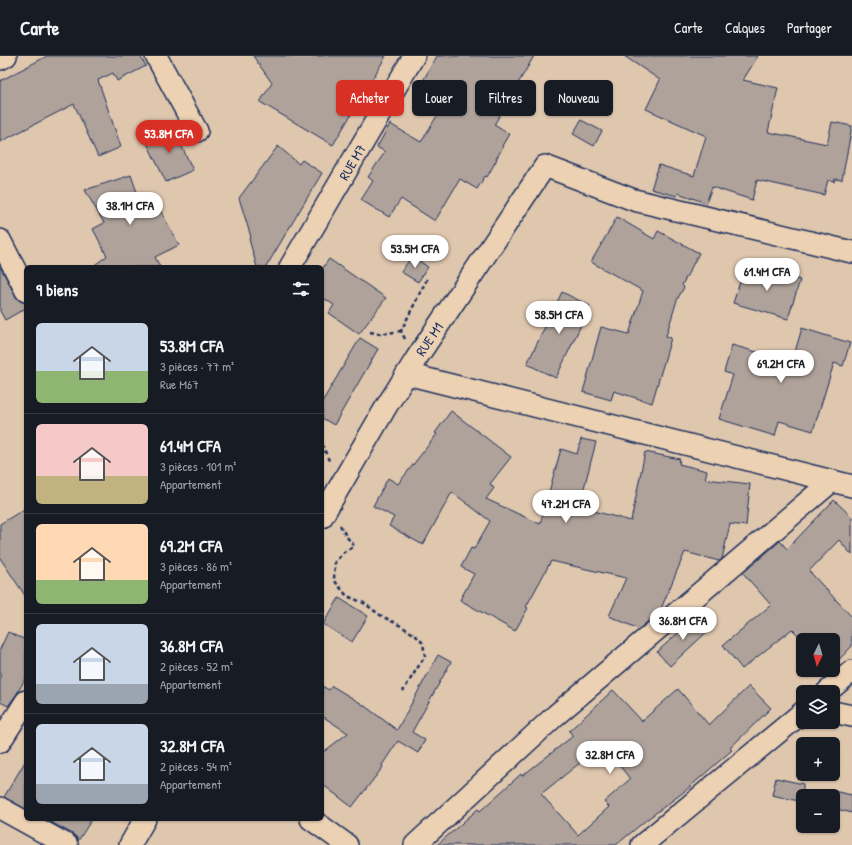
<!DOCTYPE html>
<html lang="fr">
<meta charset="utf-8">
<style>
body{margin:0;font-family:"Patrick Hand",sans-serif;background:#20242c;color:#f1f3f6;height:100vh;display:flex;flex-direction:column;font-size:15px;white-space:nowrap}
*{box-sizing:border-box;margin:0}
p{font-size:13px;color:#9ea1a6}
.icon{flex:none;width:22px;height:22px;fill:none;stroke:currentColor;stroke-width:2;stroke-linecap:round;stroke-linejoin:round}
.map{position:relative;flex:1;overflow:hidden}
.side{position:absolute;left:24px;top:209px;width:300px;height:556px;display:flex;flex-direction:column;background:#171b24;border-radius:6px;box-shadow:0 1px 3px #0004}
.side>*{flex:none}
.guide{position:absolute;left:336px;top:24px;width:380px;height:36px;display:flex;gap:8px}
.needle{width:26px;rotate:185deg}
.fabs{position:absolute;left:796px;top:577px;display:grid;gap:8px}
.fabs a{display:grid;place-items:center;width:44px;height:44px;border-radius:6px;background:#171b24;box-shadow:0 1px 3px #0004;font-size:20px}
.price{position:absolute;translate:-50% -34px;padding:0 9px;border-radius:14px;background:#fff;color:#222;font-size:13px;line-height:26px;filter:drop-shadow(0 1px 2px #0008)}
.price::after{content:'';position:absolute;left:50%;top:24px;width:12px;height:9px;margin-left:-6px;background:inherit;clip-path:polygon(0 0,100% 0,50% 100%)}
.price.current{background:#d93025;color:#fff}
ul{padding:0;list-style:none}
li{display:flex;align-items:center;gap:12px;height:100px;padding:0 12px}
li+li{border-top:1px solid #363941}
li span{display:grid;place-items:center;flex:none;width:112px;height:80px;border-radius:6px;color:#555}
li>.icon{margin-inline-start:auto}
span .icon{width:48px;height:48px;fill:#fffc;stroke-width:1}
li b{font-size:17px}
h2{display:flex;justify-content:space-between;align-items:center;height:48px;padding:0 12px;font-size:17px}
.chip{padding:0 14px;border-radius:6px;background:#171b24;box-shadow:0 1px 3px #0004;font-size:14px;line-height:36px}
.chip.current{background:#d93025;color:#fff}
header{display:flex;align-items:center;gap:24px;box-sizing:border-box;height:56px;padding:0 20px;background:#171b24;border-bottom:1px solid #363941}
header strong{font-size:19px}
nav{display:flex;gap:22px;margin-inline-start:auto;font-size:14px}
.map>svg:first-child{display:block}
</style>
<header>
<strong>Carte</strong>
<nav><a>Carte</a><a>Calques</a><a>Partager</a></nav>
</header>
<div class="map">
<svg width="852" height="789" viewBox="0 0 852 789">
<rect width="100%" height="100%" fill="#dfc7ae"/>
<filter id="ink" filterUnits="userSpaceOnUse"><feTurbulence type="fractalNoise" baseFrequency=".025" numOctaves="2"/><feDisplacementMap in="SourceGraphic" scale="8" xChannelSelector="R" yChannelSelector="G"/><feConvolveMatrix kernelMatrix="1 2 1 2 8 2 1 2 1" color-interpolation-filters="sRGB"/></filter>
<g filter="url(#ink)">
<g fill="#afa29a" stroke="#1b2f5e" fill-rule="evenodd">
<path d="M47 0H140L146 10 117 25 113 17 98 24 121 91 98 101 74 48 0 86V25Z"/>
<path d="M253 0H386L333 89 260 46 272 27Z"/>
<path d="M437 0H534L494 69 509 78 502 90 503 91 496 103H497L487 121 485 120 477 133 460 123 435 165 401 143 389 161 361 144 373 125 368 121 385 96 377 91 390 68 421 86 443 50 417 35Z"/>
<path d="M624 0H758L743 24 778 32 768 76 827 88 832 66 852 70 842 124 835 123 834 126 828 124 824 139 757 124 752 144 712 131 706 147 678 137 677 140 651 133 659 109 694 120 706 80 646 53 660 24Z"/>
<path d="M581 64 602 75 594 90 573 78Z"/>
<path d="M172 70 193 114 166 126 145 83Z"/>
<path d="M278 90 299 108 302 104 322 117 266 211H257L249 183 251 181 239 142Z"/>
<path d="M131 119 141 148 153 141 179 189 155 201 160 211H92L107 200 93 173 104 167 85 134Z"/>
<path d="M617 161 654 183 658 175 699 197 682 229 684 231 677 244 666 280 671 282 652 347 614 335 611 344 583 336 601 271 629 278 643 235 591 206Z"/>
<path d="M412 200 428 211 418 226 401 216Z"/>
<path d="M329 203 386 242 359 278 329 257 334 249 322 241V213Z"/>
<path d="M746 208 800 224 788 263 733 247Z"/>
<path d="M0 210 16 241 20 245 26 247V252L5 264 0 255Z"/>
<path d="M562 236 590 250 556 322 527 308Z"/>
<path d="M802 272 850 287 843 310 834 307 813 375 779 365 775 380 719 363 733 319 724 316 732 289 792 306Z"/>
<path d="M360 282 378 293 334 369 322 362V346Z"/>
<path d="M451 355 511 401 490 428 494 432 486 443 540 468 561 393 577 398 581 383 596 386 579 451 631 465 645 396 680 403 679 408 707 415 705 423 750 428 746 470 730 468 722 503 719 505 685 496 660 555 639 573 609 560 626 522 551 505 526 551 528 552 515 575 460 544 474 518 461 511 471 492 474 493 490 465 452 436 423 489 389 470 394 461 373 450 388 422 398 428 437 378 435 377Z"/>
<path d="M834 444 852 461V499L839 484 809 515 852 561V590L833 610V584H803L792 573 742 613 723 589 771 549 743 517 780 485 787 493Z"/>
<path d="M26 452V541L0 502V468Z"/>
<path d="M339 542 368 560 352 586 323 568Z"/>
<path d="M697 560 709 574 670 610 657 596Z"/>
<path d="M8 576 26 584V621L18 636 16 639 8 650 0 646V593Z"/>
<path d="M438 599 451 606 412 676 425 684 418 697 398 685 382 709 383 711 352 751 322 728V697L348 677 322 660V630L329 634 332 630 362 648 397 674Z"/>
<path d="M749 630 771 652 730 692 732 694 685 735 645 765 633 775 616 789H437L478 753 480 755 521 718 522 720 573 680 569 675 613 634 642 665 678 633 709 669ZM603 688 630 723 604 746 609 751 578 779 541 738 591 698 592 699Z"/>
<path d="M26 704V753L4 741Z"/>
<path d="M776 722 803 728V746L772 739Z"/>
<path d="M833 735 852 739V757L833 752Z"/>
<path d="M45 763H92L78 785 77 782 73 778Z"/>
</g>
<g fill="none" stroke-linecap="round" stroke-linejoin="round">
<g stroke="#1b2f5e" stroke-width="24">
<g id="street">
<path d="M156 0 197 75"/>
<path d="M0 3 6 0"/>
<path d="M0 184 26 235"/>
<path d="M290 211 414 0"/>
<path d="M407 318 852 430"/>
<path d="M322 461 386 351 416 303 545 110 634 144 852 196"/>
<path d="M827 636 852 615"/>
<path d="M833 656 852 660"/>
<path d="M0 686 26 645"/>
<path d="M0 752 67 789"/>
<path d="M311 763 347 789"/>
<path d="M130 789 145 763"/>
<path d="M415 789 556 659 832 425"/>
<path d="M642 789 803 656"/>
</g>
</g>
<g stroke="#1b2f5e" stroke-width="2.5" stroke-dasharray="4 3" stroke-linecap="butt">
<path d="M370 276 380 278 401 275"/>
<path d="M405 283 401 275 427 223"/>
<path d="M322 388 330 407"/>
<path d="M340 469 346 480 354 490 344 496 335 506 334 524 347 540 364 547 380 559 401 570 415 579 423 587 425 600 403 635"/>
</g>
<use href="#street" stroke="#ecd1b3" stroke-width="21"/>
</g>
</g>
<g text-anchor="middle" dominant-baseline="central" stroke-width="3.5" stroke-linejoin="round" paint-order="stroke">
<g font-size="14" fill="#1b2f5e" stroke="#ecd1b3">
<text transform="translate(352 106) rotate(-60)">RUE M7</text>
<text transform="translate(429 283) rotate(-56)">RUE M1</text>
</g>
</g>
</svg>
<div class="fabs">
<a><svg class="needle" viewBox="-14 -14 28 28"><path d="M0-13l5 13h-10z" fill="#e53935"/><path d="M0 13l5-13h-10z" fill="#9ea1a6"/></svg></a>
<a><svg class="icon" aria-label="layers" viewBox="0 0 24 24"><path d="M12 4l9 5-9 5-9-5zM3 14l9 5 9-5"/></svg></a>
<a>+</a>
<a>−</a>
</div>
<b class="price current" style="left:169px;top:98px">53.8M CFA</b>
<b class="price" style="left:130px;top:170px">38.1M CFA</b>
<b class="price" style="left:415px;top:213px">53.5M CFA</b>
<b class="price" style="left:767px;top:236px">61.4M CFA</b>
<b class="price" style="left:559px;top:279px">58.5M CFA</b>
<b class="price" style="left:781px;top:328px">69.2M CFA</b>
<b class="price" style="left:566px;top:468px">47.2M CFA</b>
<b class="price" style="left:683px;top:585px">36.8M CFA</b>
<b class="price" style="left:610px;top:719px">32.8M CFA</b>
<div class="guide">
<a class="chip current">Acheter</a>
<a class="chip">Louer</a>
<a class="chip">Filtres</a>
<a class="chip">Nouveau</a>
</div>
<section class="side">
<h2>9 biens<svg class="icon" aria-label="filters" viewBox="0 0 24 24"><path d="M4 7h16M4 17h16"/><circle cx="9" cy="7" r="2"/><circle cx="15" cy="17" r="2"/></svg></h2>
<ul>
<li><span style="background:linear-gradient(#c9d6e8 60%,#8fb573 0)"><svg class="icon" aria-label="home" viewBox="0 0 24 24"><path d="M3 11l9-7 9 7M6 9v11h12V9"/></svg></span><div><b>53.8M CFA</b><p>3 pièces · 77 m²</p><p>Rue M67</p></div></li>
<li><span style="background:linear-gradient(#f6c9c9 65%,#c2b280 0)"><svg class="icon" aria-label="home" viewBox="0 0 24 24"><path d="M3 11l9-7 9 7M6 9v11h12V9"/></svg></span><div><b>61.4M CFA</b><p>3 pièces · 101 m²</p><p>Appartement</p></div></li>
<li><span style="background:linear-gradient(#ffd9b3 70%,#8fb573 0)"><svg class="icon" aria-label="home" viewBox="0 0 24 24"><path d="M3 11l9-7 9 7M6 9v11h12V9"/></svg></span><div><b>69.2M CFA</b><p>3 pièces · 86 m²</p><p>Appartement</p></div></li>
<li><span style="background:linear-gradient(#c9d6e8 75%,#9aa5b1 0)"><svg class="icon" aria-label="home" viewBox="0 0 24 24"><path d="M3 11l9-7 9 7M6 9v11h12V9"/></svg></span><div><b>36.8M CFA</b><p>2 pièces · 52 m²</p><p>Appartement</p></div></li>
<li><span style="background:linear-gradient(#c9d6e8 75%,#9aa5b1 0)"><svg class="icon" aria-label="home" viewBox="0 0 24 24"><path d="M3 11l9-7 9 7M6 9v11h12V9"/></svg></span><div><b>32.8M CFA</b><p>2 pièces · 54 m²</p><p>Appartement</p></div></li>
</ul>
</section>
</div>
